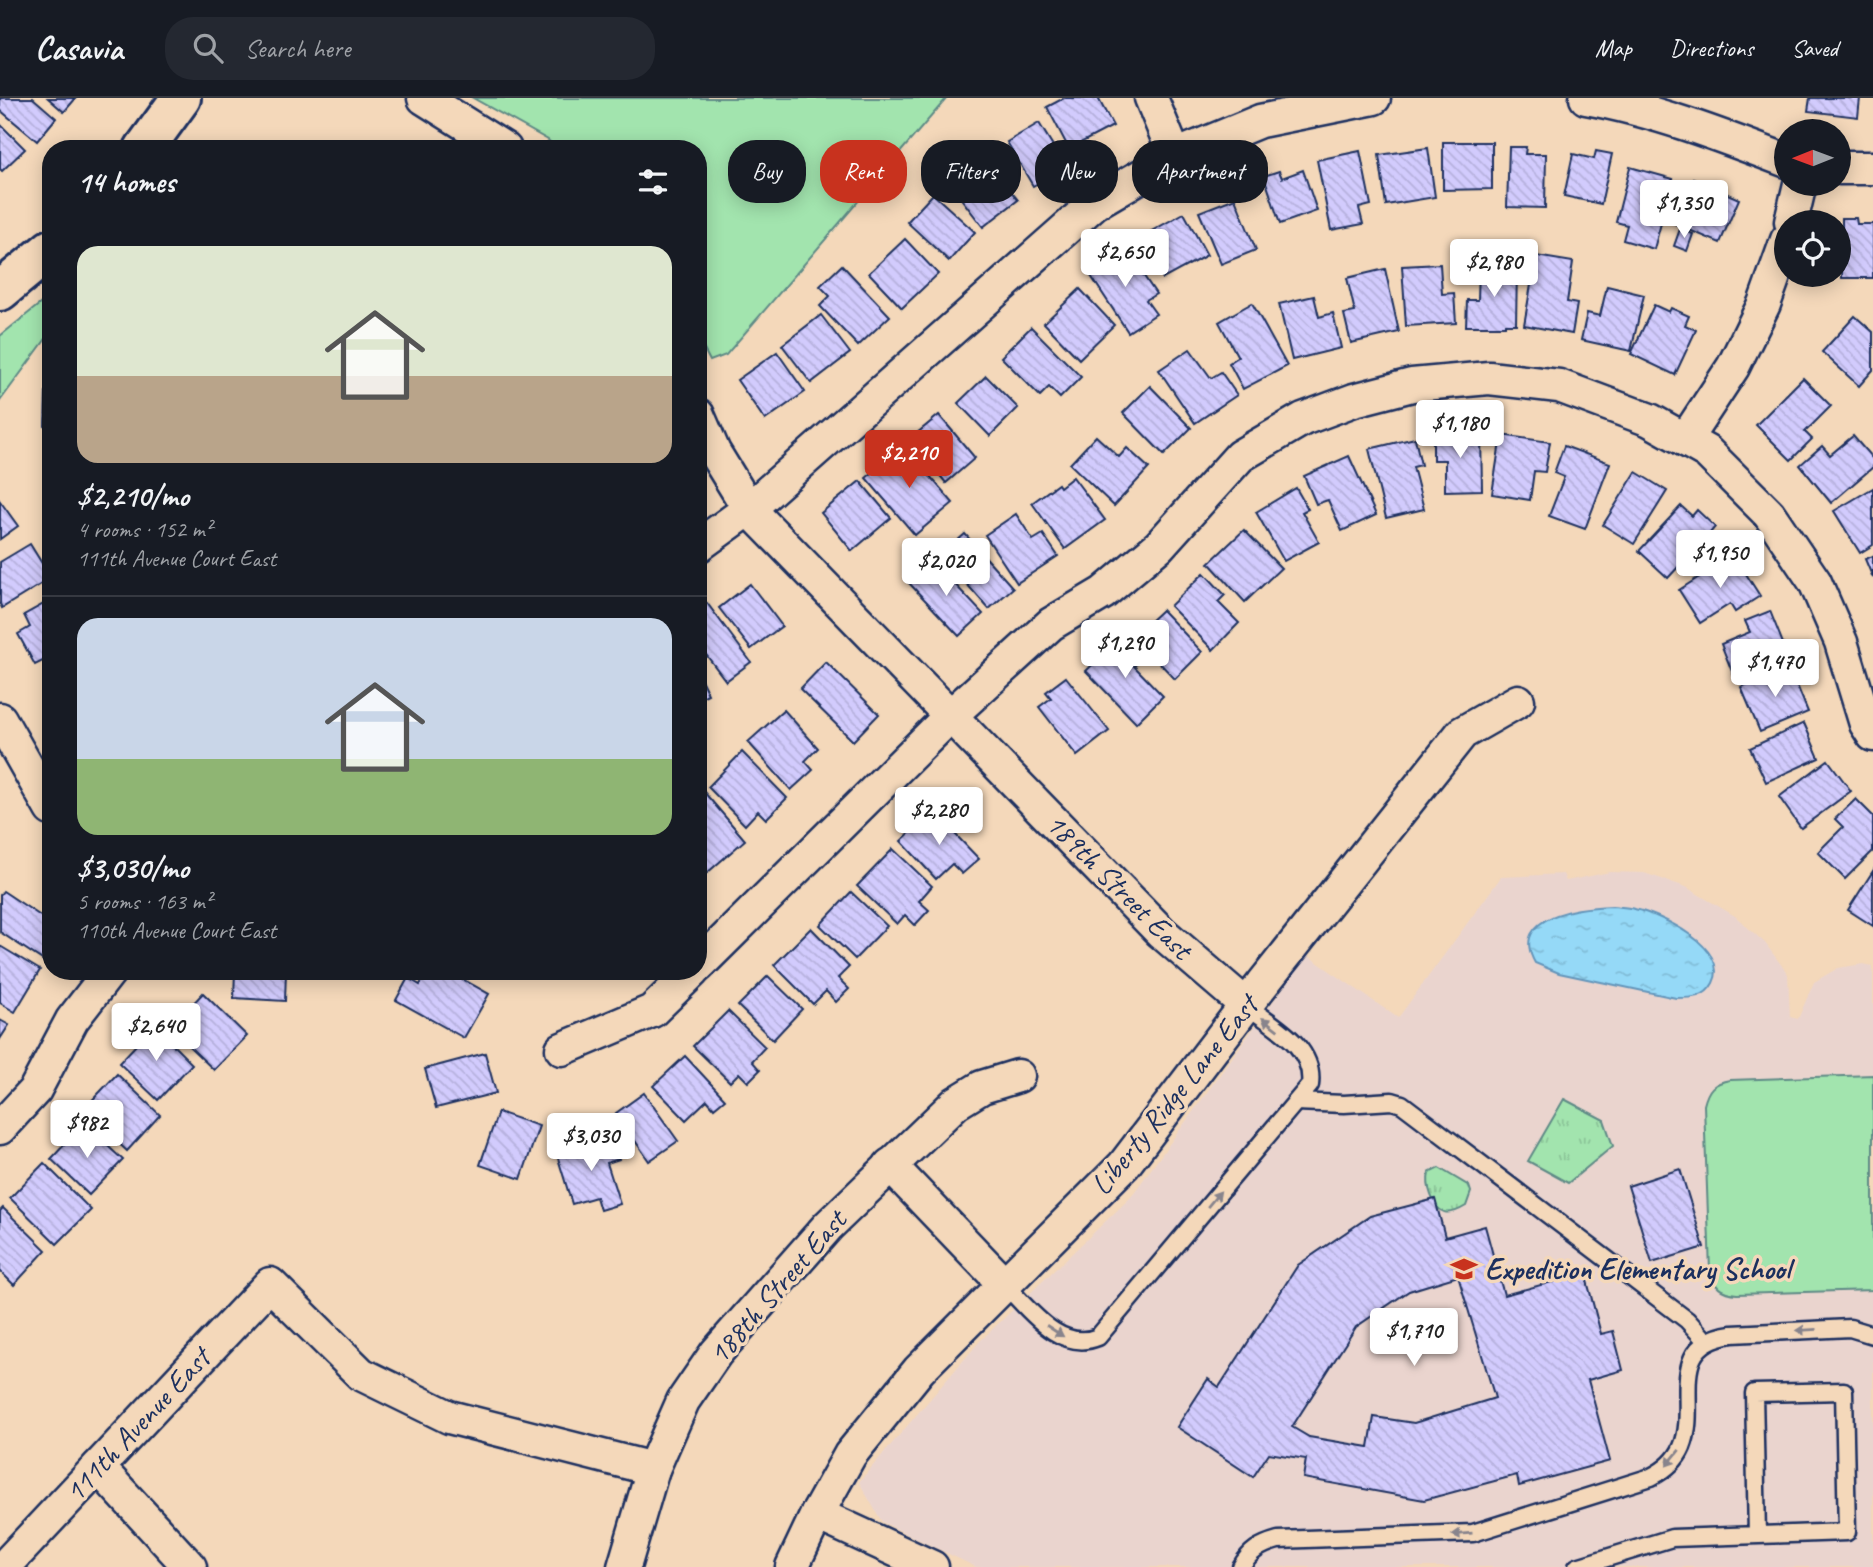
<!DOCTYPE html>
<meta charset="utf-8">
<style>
body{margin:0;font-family:Caveat,sans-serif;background:#242831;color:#f1f3f6;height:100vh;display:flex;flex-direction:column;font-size:26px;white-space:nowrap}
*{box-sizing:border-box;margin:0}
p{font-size:23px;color:#9ea1a6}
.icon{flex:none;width:38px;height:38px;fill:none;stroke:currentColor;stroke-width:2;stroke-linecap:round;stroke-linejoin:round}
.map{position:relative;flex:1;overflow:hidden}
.panel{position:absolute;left:42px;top:42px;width:665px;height:840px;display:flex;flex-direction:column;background:#171b24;border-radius:28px;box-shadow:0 4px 18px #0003}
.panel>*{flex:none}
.top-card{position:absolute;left:728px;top:42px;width:665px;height:63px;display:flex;gap:14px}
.needle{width:46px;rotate:269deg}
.tools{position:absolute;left:1774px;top:21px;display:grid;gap:14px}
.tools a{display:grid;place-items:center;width:77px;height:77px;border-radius:50%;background:#171b24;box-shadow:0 4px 18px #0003;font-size:35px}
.price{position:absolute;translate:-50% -60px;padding:0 16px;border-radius:7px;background:#fff;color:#222;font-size:23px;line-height:46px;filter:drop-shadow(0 2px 4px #0008)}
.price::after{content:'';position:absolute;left:50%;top:42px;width:21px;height:16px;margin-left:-10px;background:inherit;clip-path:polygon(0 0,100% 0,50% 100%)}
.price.current{background:#c8321e;color:#fff}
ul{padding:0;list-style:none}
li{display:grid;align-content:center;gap:14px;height:371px;padding:0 35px}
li+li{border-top:2px solid #363941}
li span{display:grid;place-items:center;height:217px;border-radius:21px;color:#555}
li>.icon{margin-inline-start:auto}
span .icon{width:126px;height:126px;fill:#fffc;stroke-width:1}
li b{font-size:30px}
h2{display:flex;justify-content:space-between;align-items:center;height:84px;padding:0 35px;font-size:30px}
.pill{padding:0 24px;border-radius:28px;background:#171b24;box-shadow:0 4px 18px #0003;font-size:24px;line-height:63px}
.pill.current{background:#c8321e;color:#fff}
header{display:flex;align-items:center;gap:42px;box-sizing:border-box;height:98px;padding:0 35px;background:#171b24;border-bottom:2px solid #363941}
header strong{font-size:33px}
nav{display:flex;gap:38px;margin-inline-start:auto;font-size:24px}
.search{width:490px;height:63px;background:#242831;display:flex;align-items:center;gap:18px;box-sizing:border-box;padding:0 24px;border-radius:28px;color:#9ea1a6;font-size:26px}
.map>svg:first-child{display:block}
</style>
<header>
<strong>Casavia</strong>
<div class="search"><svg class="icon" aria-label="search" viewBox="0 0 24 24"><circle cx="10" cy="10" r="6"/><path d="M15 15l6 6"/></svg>Search here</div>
<nav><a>Map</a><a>Directions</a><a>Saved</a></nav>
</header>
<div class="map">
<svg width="1873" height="1469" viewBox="0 0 1873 1469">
<defs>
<pattern id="park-tufts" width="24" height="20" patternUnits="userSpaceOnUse" patternTransform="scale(1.75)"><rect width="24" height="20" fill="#a2e4ae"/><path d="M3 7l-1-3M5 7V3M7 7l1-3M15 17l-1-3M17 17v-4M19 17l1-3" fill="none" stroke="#8bc498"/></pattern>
<pattern id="water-ripples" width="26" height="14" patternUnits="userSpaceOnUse" patternTransform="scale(1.75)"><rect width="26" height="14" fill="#95d9f7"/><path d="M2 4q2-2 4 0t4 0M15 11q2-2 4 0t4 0" fill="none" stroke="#80bbd6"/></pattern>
<pattern id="building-back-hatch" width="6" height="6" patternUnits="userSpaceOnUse" patternTransform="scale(1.75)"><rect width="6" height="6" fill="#d2cbfd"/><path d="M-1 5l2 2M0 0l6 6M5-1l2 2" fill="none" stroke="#b4afdb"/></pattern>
</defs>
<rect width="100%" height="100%" fill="#f4d8ba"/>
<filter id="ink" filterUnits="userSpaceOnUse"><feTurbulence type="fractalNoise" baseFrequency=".0143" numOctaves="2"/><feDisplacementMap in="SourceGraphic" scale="14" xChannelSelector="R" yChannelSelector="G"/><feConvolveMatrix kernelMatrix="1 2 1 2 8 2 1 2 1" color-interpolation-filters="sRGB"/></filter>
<g filter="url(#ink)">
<path fill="#ead4ce" d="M1610 774 1644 775 1686 789 1735 818 1765 845 1788 876 1790 919 1798 921 1814 884 1838 870 1863 866 1873 868V1469H976L882 1424 859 1384 980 1243 1130 1100 1307 857 1398 920 1501 779 1563 776 1566 783Z"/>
<g fill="#a2e4ae" stroke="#5e8a86" stroke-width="2">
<path d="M473 0H947L726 257 710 263 698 240V51H557L548 42Z"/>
<path d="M51 197V234L0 303V238Z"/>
<path d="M1873 977V1192L1737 1196C1721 1195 1714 1189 1710 1173L1704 1007C1708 991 1713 985 1730 982Z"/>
</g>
<g fill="url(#park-tufts)" stroke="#5e8a86" stroke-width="2">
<path d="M1564 1001 1604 1022 1613 1048 1568 1085 1528 1063Z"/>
<path d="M1439 1070 1469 1088 1471 1094 1466 1108C1448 1119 1438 1117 1431 1097 1428 1089 1427 1083 1429 1075Z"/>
</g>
<path fill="url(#water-ripples)" stroke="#6495ba" stroke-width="2" d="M1612 808C1619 809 1627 809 1634 811 1660 816 1731 850 1713 885 1705 900 1692 900 1676 900L1559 875 1535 865C1508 817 1582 809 1612 808Z"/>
<g fill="url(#building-back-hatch)" stroke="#1b2f5e" stroke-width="2" fill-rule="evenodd">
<path d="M0 0H33L56 20 37 43 0 12Z"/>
<path d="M48 0H76L64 14Z"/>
<path d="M1064 0H1098L1113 28 1069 51 1047 9Z"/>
<path d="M1810 0H1860L1858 19 1808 13Z"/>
<path d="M1039 25 1061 61 1046 71 1050 78 1033 88 1007 44Z"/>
<path d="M0 26 25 51 2 73 0 71Z"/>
<path d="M1443 44H1492V91L1443 92Z"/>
<path d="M1509 49H1526L1525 56H1546L1545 110 1507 109Z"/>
<path d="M1428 50 1435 99 1386 107 1379 57Z"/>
<path d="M1360 53 1371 107 1359 110 1363 126 1331 132 1317 62Z"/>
<path d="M1596 53 1612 56 1601 106 1564 98 1573 56 1594 61Z"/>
<path d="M963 54 973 66 983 58 1018 102 983 129 939 72Z"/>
<path d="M1630 69 1673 81 1654 151 1623 142 1627 127 1616 124Z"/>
<path d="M1303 72 1317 113 1280 126 1264 78 1279 73 1282 80Z"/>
<path d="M1694 81 1739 101 1720 145 1675 126Z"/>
<path d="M933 96 975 134 949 163 907 124Z"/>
<path d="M1235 100 1256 152 1221 166 1199 114Z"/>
<path d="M1184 115 1207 157 1163 181 1141 139Z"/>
<path d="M1842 120H1856L1857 126H1873V180H1842Z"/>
<path d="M1680 131 1693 136 1687 153 1674 148Z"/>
<path d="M905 141 938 176 902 210 869 175Z"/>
<path d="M1125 150 1156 196 1146 202 1156 216 1128 234 1089 175Z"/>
<path d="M1536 158 1573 164 1567 204 1577 206 1572 236 1524 227Z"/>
<path d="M1440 166 1442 196 1454 195 1456 225 1406 228 1402 168Z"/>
<path d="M842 167 890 218 858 248 820 208 830 198 820 188Z"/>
<path d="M1479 170 1517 171 1516 226H1505V228H1466L1467 202H1478Z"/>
<path d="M1385 171 1399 234 1351 245 1344 216 1355 214 1347 180Z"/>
<path d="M1607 188 1644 197 1631 253 1581 242 1587 215 1600 218Z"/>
<path d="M1080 191 1114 227 1079 261 1044 225Z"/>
<path d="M1314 198 1319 219 1333 215 1341 250 1292 262 1279 206Z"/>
<path d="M1252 205 1287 268 1243 291 1229 265 1238 259 1219 224Z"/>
<path d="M1654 207 1669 214 1671 210 1689 218 1685 227 1696 232 1675 277 1631 256Z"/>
<path d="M821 217 850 255 811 285 782 247Z"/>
<path d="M1855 218 1873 234V272L1859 288 1822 254Z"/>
<path d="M1031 229 1081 279 1060 300 1049 289 1040 298 1001 259Z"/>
<path d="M1190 251 1211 280 1221 274 1237 297 1195 325 1159 272Z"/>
<path d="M777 254 805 294 765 322 737 282Z"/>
<path d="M986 278 1018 310 990 338 958 305Z"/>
<path d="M1803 280 1831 308 1805 334 1812 341 1791 362 1756 327Z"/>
<path d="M1150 288 1191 330 1164 357 1123 315Z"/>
<path d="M46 293H51V329L45 328Z"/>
<path d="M939 317 975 360 946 385 910 341Z"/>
<path d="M1433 335H1481L1482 392 1445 393V362H1433Z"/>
<path d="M1501 337 1550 344 1545 374 1534 373 1530 402 1492 396Z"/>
<path d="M1096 338 1119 359 1127 350 1149 370 1114 408 1070 366Z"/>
<path d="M1853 338 1873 361V369L1831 405 1800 367 1822 348 1830 357Z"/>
<path d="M1415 340 1421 367 1413 369 1424 411 1386 420 1369 351Z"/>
<path d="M904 348 953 405 915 437 866 380Z"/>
<path d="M1564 348 1610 365 1585 431 1549 418 1564 379 1554 375Z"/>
<path d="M1349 358 1376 417 1342 433 1328 402 1316 406 1304 378Z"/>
<path d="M1636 374 1667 393 1634 446 1603 427Z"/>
<path d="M1073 379 1105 422 1065 451 1032 405 1058 386 1060 389Z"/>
<path d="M860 383 891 420 852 453 821 415Z"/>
<path d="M1296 390 1308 411 1302 414 1319 444 1284 463 1256 414Z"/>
<path d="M1873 390V447L1860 455 1834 413Z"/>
<path d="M0 403 18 428 0 441Z"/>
<path d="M1681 408 1692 418 1697 412 1715 429 1710 435 1718 443 1701 461 1693 453 1668 480 1639 453Z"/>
<path d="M1016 416 1033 442 1043 436 1058 458 1017 485 985 437Z"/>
<path d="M1244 432 1281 470 1245 504 1209 465Z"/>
<path d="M965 436 1013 490 989 511 941 457Z"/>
<path d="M30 446 51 480 2 510 0 506V464Z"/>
<path d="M1734 457 1760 498 1735 514 1730 506 1700 525 1679 492Z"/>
<path d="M1873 458V480L1865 461Z"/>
<path d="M933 463 983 516 959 538 909 485Z"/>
<path d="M1204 475 1225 497 1218 504 1239 525 1213 552 1170 508Z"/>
<path d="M750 486 782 528 751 551 719 510Z"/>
<path d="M51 502V559L35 567 18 536 30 529 24 517Z"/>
<path d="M707 505 751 564 726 583 698 546V512Z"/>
<path d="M1162 512 1202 554 1175 581 1134 538Z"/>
<path d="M1770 513 1788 558 1735 581 1721 546 1750 534 1745 523Z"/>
<path d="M1121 539 1142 561 1134 568 1163 598 1136 625 1086 573Z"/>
<path d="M826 564 879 616 853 643 800 591Z"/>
<path d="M1789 568 1808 614 1760 634 1741 589Z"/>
<path d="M698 575 708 596 698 601Z"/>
<path d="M1066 579 1109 633 1077 658 1039 609 1051 600 1046 594Z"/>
<path d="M51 582V601L44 586Z"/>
<path d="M784 612 818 650 805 663 813 672 791 692 748 644Z"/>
<path d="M1804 625 1819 660 1766 684 1750 650Z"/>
<path d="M742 654 787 700 766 721 758 713 745 727 708 689Z"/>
<path d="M1828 662 1851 693 1801 730 1779 699Z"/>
<path d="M698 687 745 742 707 775 698 764Z"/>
<path d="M1856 701 1873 718V753L1845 781 1818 754 1843 729 1835 721Z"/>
<path d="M933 713 979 761 962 776 952 766 936 781 901 743Z"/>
<path d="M893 751 932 788 919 803 929 812 915 827 905 817 897 826 857 788Z"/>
<path d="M1873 773V828L1848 812Z"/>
<path d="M3 793 51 825V852L44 863 0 834V797Z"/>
<path d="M851 794 887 828 855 861 820 827Z"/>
<path d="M811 830 849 869 838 880 849 891 836 904 826 893 813 906 774 867Z"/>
<path d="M0 848 40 872 15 914 0 905Z"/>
<path d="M235 873H286L285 903 234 900Z"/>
<path d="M427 873H448L489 896 464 940 396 902 408 880 420 887Z"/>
<path d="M768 878 802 911 773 942 738 908Z"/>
<path d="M203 895 247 938 214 972 170 930Z"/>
<path d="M728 913 765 949 752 963 760 972 748 984 739 975 730 984 693 948Z"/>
<path d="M0 922 9 927 0 941Z"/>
<path d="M154 928 192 966 158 1002 119 965Z"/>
<path d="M485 955 496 995 436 1010 425 971Z"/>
<path d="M685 958 725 1001 714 1010 707 1002 686 1022 653 988Z"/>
<path d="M117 976 160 1017 127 1053 83 1012Z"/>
<path d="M644 995 678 1043 649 1063 616 1015Z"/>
<path d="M498 1014 539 1028 521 1081 480 1067Z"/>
<path d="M84 1026 123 1062 89 1097 51 1061Z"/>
<path d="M613 1040 619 1061 607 1065 620 1106 600 1112 596 1099 572 1106 557 1057Z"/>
<path d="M44 1065 91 1112 57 1146 10 1100Z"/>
<path d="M1680 1071 1704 1149 1652 1165 1628 1088Z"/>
<path d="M1435 1101 1445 1139 1485 1128 1504 1197 1585 1175 1601 1236 1613 1233 1623 1272 1588 1282 1610 1363 1519 1388 1517 1377 1424 1402 1303 1380 1306 1361 1269 1355 1253 1379 1177 1329 1208 1281 1219 1289 1298 1167 1370 1118ZM1458 1178 1495 1300 1414 1325 1374 1319 1369 1349 1309 1339 1292 1329 1356 1229 1409 1193Z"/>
<path d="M3 1110 46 1152 14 1187 0 1173V1113Z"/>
</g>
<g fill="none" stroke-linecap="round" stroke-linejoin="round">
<g stroke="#1b2f5e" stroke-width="21">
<g id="lane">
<path d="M1296 1004 1344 1006 1392 1003 1402 1006 1687 1222 1707 1244"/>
<path d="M1005 1187C1029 1211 1060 1255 1098 1239L1310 987C1315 948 1273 928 1246 907"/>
<path d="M1241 1469C1250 1453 1260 1447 1278 1442L1473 1435 1651 1379C1665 1372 1676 1363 1682 1349 1700 1307 1663 1246 1732 1236L1850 1230 1873 1237"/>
<path d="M1577 1469 1672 1440 1847 1434 1844 1293 1754 1295 1757 1437"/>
</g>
</g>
<g stroke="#1b2f5e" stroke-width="37">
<g id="street">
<path d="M424 0 505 51"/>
<path d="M1151 0 1175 58"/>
<path d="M1586 0C1654 12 1722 38 1787 63"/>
<path d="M1839 70H1873"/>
<path d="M1791 124 1800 86"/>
<path d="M698 317 714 354 749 411 1161 834 1246 907"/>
<path d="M1685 342 1733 269 1764 206 1787 142"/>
<path d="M698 448 749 411 1095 105 1175 58 1260 23 1374 0"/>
<path d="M0 621 51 711"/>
<path d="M698 868 950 618 1051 526 1103 495 1159 448 1240 358 1303 321 1354 302 1412 287 1489 280 1559 288 1650 322 1707 354 1769 416 1815 484 1841 544 1866 626 1873 637"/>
<path d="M562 951 652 913 693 873"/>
<path d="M0 1030 35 992 72 922 110 873"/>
<path d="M890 1067 1005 1187"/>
<path d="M98 1369 190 1469"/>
<path d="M817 1416 932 1469"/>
<path d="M4 1469 270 1186 361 1276 449 1319 653 1371"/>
<path d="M624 1469 653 1371 683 1303 716 1255 828 1128 956 1005 982 989 1018 978"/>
<path d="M792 1469 817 1416 850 1357 919 1272 1124 1067 1246 907 1462 635 1518 603"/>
</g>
</g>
<g stroke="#1b2f5e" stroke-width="44">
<g id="secondary">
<path d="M144 51 181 0"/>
<path d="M0 193 51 151"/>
</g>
</g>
<use href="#lane" stroke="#f4d8ba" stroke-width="16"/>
<use href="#street" stroke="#f4d8ba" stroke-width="32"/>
<use href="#secondary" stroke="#f4d8ba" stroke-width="38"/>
</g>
<defs><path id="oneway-solid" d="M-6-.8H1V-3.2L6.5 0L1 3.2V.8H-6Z" transform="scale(1.75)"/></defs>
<g fill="#88848c">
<use href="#oneway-solid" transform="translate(1270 926) rotate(-142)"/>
<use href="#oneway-solid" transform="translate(1214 1101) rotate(-50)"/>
<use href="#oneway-solid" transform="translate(1806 1232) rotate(177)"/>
<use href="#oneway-solid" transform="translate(1055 1233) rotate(33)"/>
<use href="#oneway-solid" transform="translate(1673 1360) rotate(129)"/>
<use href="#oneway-solid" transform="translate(1462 1436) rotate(175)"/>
</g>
</g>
<defs>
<g id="school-bare" transform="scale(2.1)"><path d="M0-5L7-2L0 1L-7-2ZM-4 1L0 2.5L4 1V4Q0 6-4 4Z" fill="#c8321e" stroke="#f4d8ba" stroke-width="2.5" paint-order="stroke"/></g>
</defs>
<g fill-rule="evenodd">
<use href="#school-bare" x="1464" y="1171"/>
</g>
<g text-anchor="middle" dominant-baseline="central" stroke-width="7" stroke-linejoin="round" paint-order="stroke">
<g font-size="30" fill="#1b2f5e" stroke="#f4d8ba">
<text transform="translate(1119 788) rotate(45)">189th Street East</text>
<text transform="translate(1174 997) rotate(-51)">Liberty Ridge Lane East</text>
<text transform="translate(777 1189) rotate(-49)">188th Street East</text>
<text transform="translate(137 1327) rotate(-47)">111th Avenue East</text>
</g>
<g font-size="30" font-weight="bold" fill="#1b2f5e" stroke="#f4d8ba" text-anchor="start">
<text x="1485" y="1171">Expedition Elementary School</text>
</g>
</g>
</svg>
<div class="tools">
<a><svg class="needle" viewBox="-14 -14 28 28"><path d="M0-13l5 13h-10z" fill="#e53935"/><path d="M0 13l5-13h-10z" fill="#9ea1a6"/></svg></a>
<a><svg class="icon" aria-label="locate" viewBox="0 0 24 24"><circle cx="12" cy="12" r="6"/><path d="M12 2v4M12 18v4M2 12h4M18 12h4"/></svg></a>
</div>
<b class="price" style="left:1684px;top:142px">$1,350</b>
<b class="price" style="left:1125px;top:191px">$2,650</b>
<b class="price" style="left:1494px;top:201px">$2,980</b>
<b class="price" style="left:1460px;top:362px">$1,180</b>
<b class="price current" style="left:909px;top:392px">$2,210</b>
<b class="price" style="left:1720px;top:492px">$1,950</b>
<b class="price" style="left:946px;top:500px">$2,020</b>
<b class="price" style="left:1125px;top:582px">$1,290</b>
<b class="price" style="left:1775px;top:601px">$1,470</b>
<b class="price" style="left:939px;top:749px">$2,280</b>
<b class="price" style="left:156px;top:965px">$2,640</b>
<b class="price" style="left:87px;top:1062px">$982</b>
<b class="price" style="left:591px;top:1075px">$3,030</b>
<b class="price" style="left:1414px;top:1270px">$1,710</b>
<div class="top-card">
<a class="pill">Buy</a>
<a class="pill current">Rent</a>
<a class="pill">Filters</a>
<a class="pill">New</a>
<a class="pill">Apartment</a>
</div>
<section class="panel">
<h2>14 homes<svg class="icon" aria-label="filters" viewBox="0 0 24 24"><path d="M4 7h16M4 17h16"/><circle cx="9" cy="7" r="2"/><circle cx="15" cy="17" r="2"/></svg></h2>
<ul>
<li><span style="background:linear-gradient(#dfe7d0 60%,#b9a48a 0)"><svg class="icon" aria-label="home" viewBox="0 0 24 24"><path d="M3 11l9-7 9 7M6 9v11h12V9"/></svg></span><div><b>$2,210/mo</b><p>4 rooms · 152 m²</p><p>111th Avenue Court East</p></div></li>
<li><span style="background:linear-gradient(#c9d6e8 65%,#8fb573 0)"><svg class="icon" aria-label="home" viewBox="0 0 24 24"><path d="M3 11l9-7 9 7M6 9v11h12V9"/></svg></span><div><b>$3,030/mo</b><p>5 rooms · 163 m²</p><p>110th Avenue Court East</p></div></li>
</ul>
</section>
</div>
